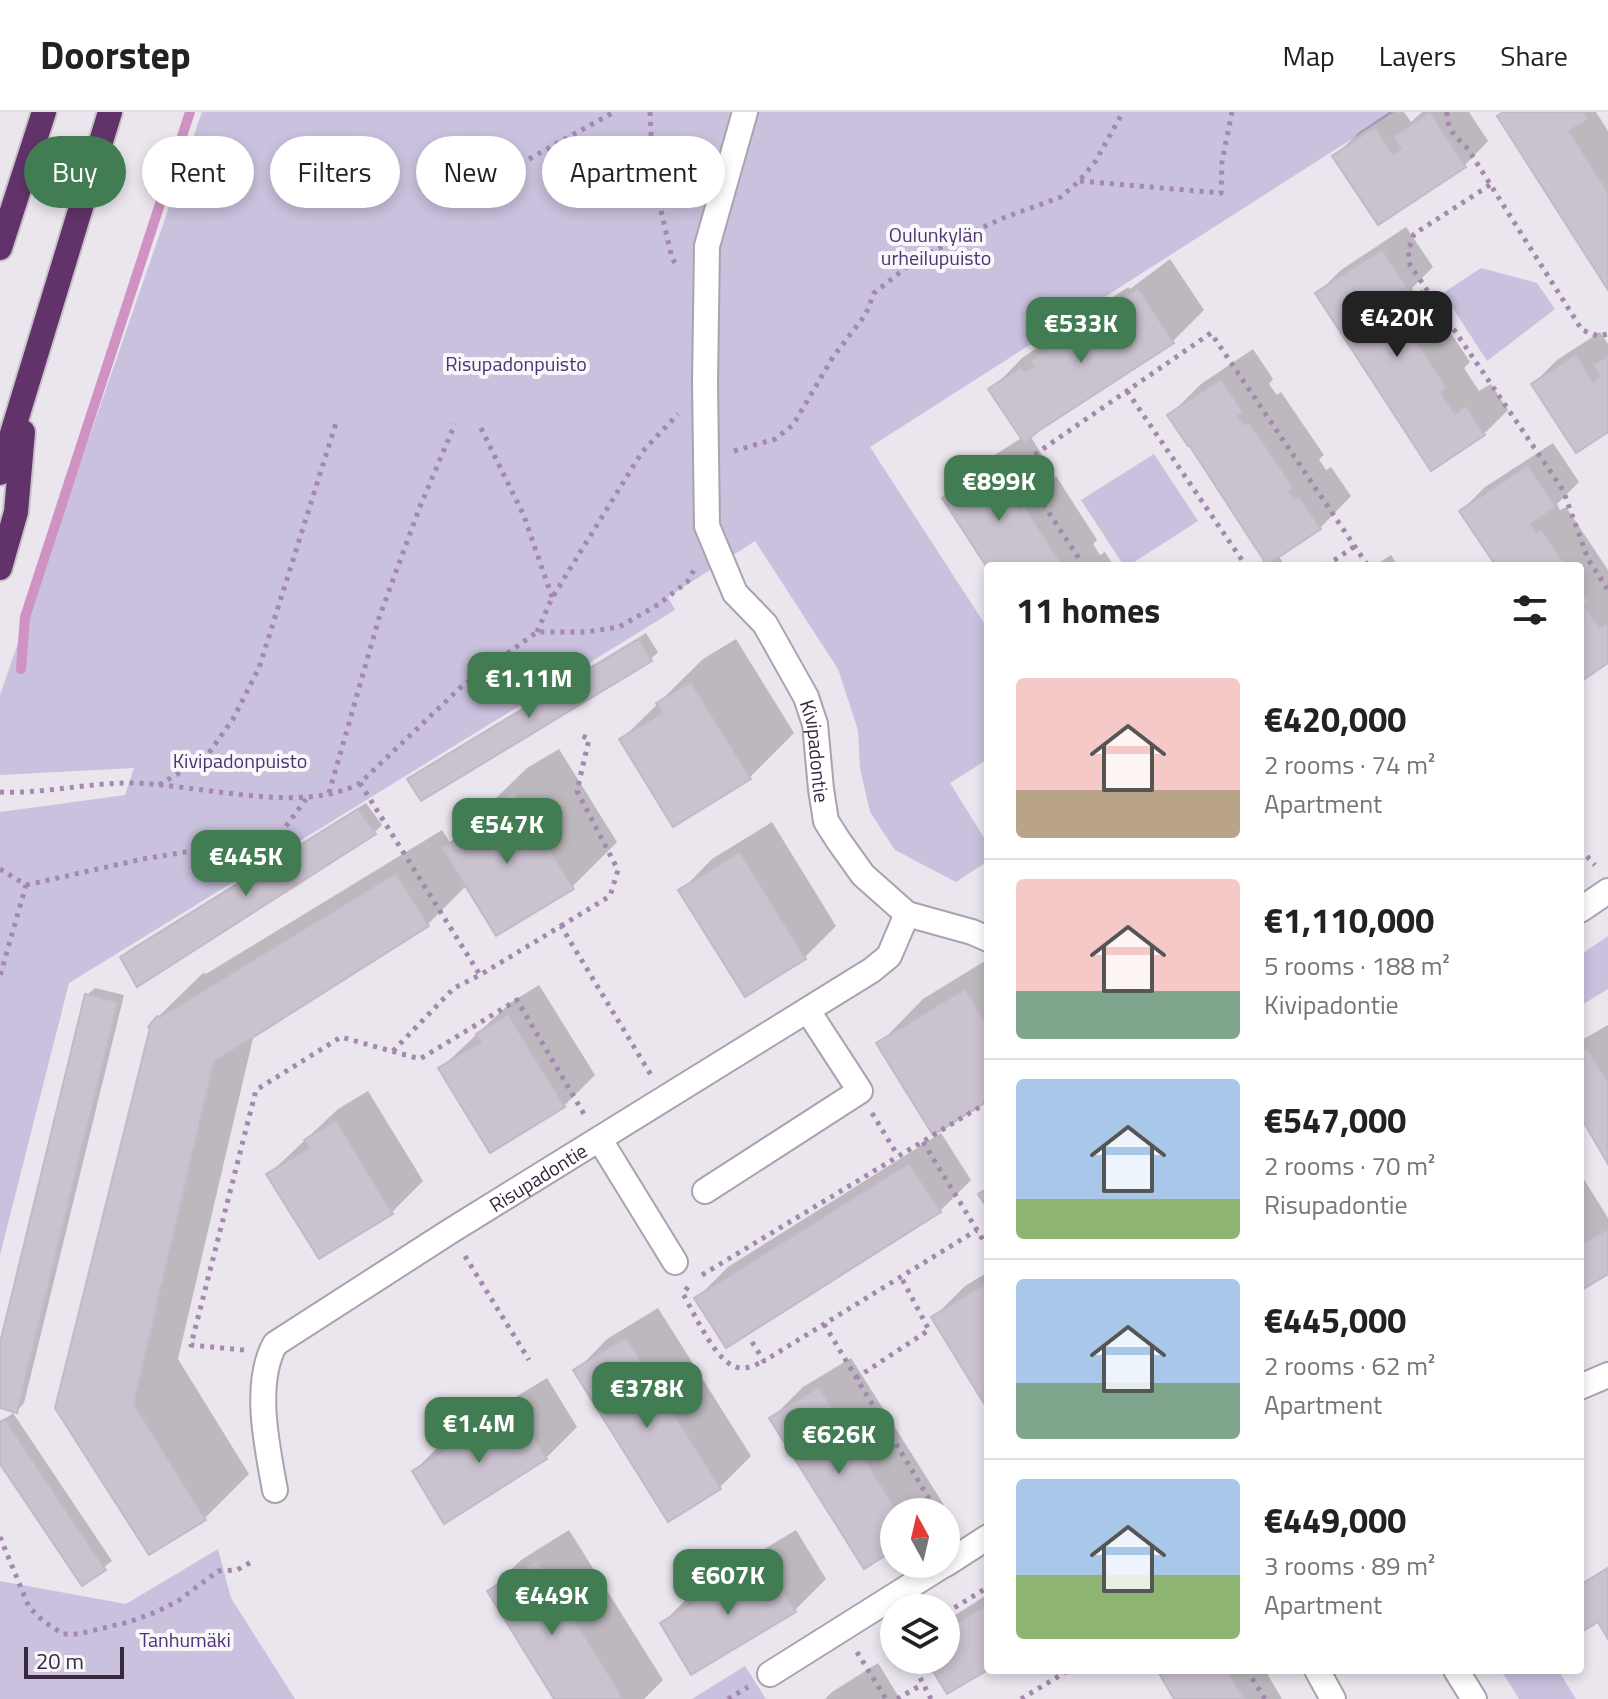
<!DOCTYPE html>
<meta charset="utf-8">
<style>
body{margin:0;font-family:"Titillium Web",sans-serif;background:#f6f6f6;color:#222;height:100vh;display:flex;flex-direction:column;font-size:30px;white-space:nowrap}
*{box-sizing:border-box;margin:0}
p{font-size:26px;color:#767676}
.icon{flex:none;width:44px;height:44px;fill:none;stroke:currentColor;stroke-width:2;stroke-linecap:round;stroke-linejoin:round}
.map{position:relative;flex:1;overflow:hidden}
.panel{position:absolute;left:984px;top:450px;width:600px;height:1112px;display:flex;flex-direction:column;background:#fff;border-radius:8px;box-shadow:0 4px 12px #0003}
.panel>*{flex:none}
.guide{position:absolute;left:24px;top:24px;width:760px;height:72px;display:flex;gap:16px}
.needle{width:52px;rotate:352deg}
.buttons{position:absolute;left:880px;top:1386px;display:grid;gap:16px}
.buttons a{display:grid;place-items:center;width:80px;height:80px;border-radius:50%;background:#fff;box-shadow:0 4px 12px #0003;font-size:40px}
.scale{position:absolute;left:24px;bottom:20px;width:100px;box-sizing:border-box;padding-left:8px;border:4px solid #39263f;border-top:0;font-size:22px;line-height:28px;white-space:nowrap;color:#39263f;-webkit-text-stroke:6px #f9f7fa;paint-order:stroke}
.price{position:absolute;translate:-50% -68px;padding:0 18px;border-radius:16px;background:#427c52;color:#fff;font-size:26px;line-height:52px;filter:drop-shadow(0 2px 4px #0008)}
.price::after{content:'';position:absolute;left:50%;top:48px;width:24px;height:18px;margin-left:-12px;background:inherit;clip-path:polygon(0 0,100% 0,50% 100%)}
.price.on{background:#222;color:#fff}
ul{padding:0;list-style:none}
li{display:flex;align-items:center;gap:24px;height:200px;padding:0 32px}
li+li{border-top:2px solid #e0e0e0}
li span{display:grid;place-items:center;flex:none;width:224px;height:160px;border-radius:8px;color:#555}
li>.icon{margin-inline-start:auto}
span .icon{width:96px;height:96px;fill:#fffc;stroke-width:1}
li b{font-size:34px}
h2{display:flex;justify-content:space-between;align-items:center;height:96px;padding:0 32px;font-size:34px}
.chip{padding:0 28px;border-radius:36px;background:#fff;box-shadow:0 4px 12px #0003;font-size:28px;line-height:72px}
.chip.on{background:#427c52;color:#fff}
header{display:flex;align-items:center;gap:48px;box-sizing:border-box;height:112px;padding:0 40px;background:#fff;border-bottom:2px solid #e0e0e0}
header strong{font-size:38px}
nav{display:flex;gap:44px;margin-inline-start:auto;font-size:28px}
.map>svg:first-child{display:block}
</style>
<header>
<strong>Doorstep</strong>
<nav><a>Map</a><a>Layers</a><a>Share</a></nav>
</header>
<div class="map">
<svg width="1608" height="1587" viewBox="0 0 1608 1587">
<rect width="100%" height="100%" fill="#ebe6ee"/>
<g fill="#c9c1dd">
<path d="M202 0H1394L870 335 988 517V647L950 671 988 732V749L956 770 895 738 870 700 860 657 858 618 838 557 755 429 668 485 675 498 69 871 0 1143V700L125 683 134 656 0 663V583Z"/>
<path d="M1481 156 1537 171 1555 197 1487 249 1443 181Z"/>
<path d="M1154 342 1198 409 1128 454H1124L1081 388Z"/>
<path d="M1608 824V877L1580 894V843Z"/>
<path d="M218 1437 231 1486 295 1587H0V1469L126 1492Z"/>
<path d="M745 1554 766 1587H692Z"/>
<path d="M1501 1558H1558L1576 1587H1519Z"/>
</g>
<g fill="#0003">
<path d="M1389 0H1404L1411 10 1422 0H1469L1488 29 1465 53 1379 110 1335 44 1358 21Z"/>
<path d="M1503 0H1596L1608 19V174Z"/>
<path d="M1406 115 1433 155 1412 176 1415 182 1422 177 1470 250 1464 256 1479 279 1491 272 1508 298 1484 322 1432 356 1318 181 1341 158Z"/>
<path d="M1170 147 1204 198 1173 229 1030 324 1048 352 1044 356 1051 368 1056 364 1097 428 1093 432 1100 443 1105 440 1114 454H988L944 386 976 355 1023 325 991 278 1022 246 1053 225 1054 227 1064 218 1128 175 1130 177Z"/>
<path d="M1600 220 1608 232V318L1533 272 1557 248Z"/>
<path d="M1253 237 1273 267 1269 272 1277 283 1281 280 1324 343 1319 347 1326 358 1331 355 1351 384 1320 416 1278 443 1285 454H1256L1266 447 1170 303 1201 272Z"/>
<path d="M1553 331 1579 370 1557 392 1560 398 1566 395 1608 458V549L1580 567V454H1498L1461 399 1485 375Z"/>
<path d="M1391 443 1398 454H1374Z"/>
<path d="M646 521 658 540 651 547 410 667 417 660Z"/>
<path d="M736 527 794 621 749 666 622 627 703 547Z"/>
<path d="M559 637 617 730 572 775 467 773 428 812 254 922 178 1247 249 1362 204 1407 57 1295 158 905 203 861 206 862 442 718 450 731 527 656Z"/>
<path d="M366 691 382 713 375 720 122 846 129 838Z"/>
<path d="M772 710 836 814 805 845 745 882 681 779 712 747Z"/>
<path d="M988 847V986L879 932 923 887Z"/>
<path d="M539 873 595 963 564 994 441 956 510 891Z"/>
<path d="M95 876 124 883 24 1291 17 1299 0 1294V1240L87 883Z"/>
<path d="M1608 913V1048L1580 1001V929Z"/>
<path d="M368 979 423 1069 392 1100 269 1062 338 997Z"/>
<path d="M941 1021 971 1068 940 1099 697 1186 728 1155Z"/>
<path d="M1580 1061 1608 1106V1160L1580 1176Z"/>
<path d="M988 1160V1294L933 1206 965 1174Z"/>
<path d="M658 1196 751 1344 720 1375 668 1407 576 1259 607 1227Z"/>
<path d="M851 1246 944 1393 936 1400H894V1435L772 1306 803 1275Z"/>
<path d="M547 1266 577 1315 546 1346 414 1359 445 1328Z"/>
<path d="M13 1301 112 1449 83 1471 0 1349V1310Z"/>
<path d="M569 1418 663 1568 644 1587H557L490 1479 521 1448Z"/>
<path d="M796 1418 826 1467 795 1498 662 1512 693 1480Z"/>
<path d="M1608 1455V1523L1598 1507 1580 1519V1472Z"/>
<path d="M988 1482V1555L928 1548H946V1509Z"/>
<path d="M878 1551 900 1587H825L832 1580Z"/>
<path d="M1159 1558H1265L1282 1587H1177Z"/>
</g>
<g fill="none" stroke-linecap="round" stroke-linejoin="round">
<path stroke="#cf92c3" stroke-width="10" d="M21 557 25 505 190 0"/>
</g>
<g fill="#cac2cf" stroke="#c2b9c7" stroke-width="2">
<path d="M1430 0 1466 55 1378 113 1332 44 1375 15 1393 42 1401 37 1393 25Z"/>
<path d="M1503 0H1584L1588 7 1569 19 1608 80V178L1497 4Z"/>
<path d="M1382 137 1410 180 1386 196 1391 204 1397 199 1447 276 1441 280 1455 302 1466 294 1485 323 1431 359 1315 181Z"/>
<path d="M1138 176 1174 231 1037 320 1024 331 988 277 1021 255 1025 260 1034 254 1030 249 1096 204 1100 210 1109 204 1105 199Z"/>
<path d="M1576 242 1593 269 1600 264 1593 253 1608 243V320L1576 341 1531 272Z"/>
<path d="M1221 267 1243 300 1238 304 1245 313 1249 310 1294 376 1289 379 1294 387 1299 384 1321 417 1267 453 1189 333 1188 334 1167 303Z"/>
<path d="M996 351 1018 384 1013 388 1019 397 1024 394 1063 454H988V457L942 386Z"/>
<path d="M1528 353 1556 395 1531 412 1536 420 1541 417 1566 454H1496L1459 399Z"/>
<path d="M1580 475 1590 491 1585 494 1600 516 1608 511V551L1580 570Z"/>
<path d="M639 527 652 549 421 689 407 667Z"/>
<path d="M691 570 751 667 673 715 619 627 662 601 656 591Z"/>
<path d="M514 680 574 777 496 824 442 736 485 709 480 700Z"/>
<path d="M358 697 376 722 137 875 120 845Z"/>
<path d="M740 740 806 847 745 885 678 778Z"/>
<path d="M396 761 429 814 214 950 134 1292 206 1408 149 1443 55 1296 150 916 148 915 157 904 160 905Z"/>
<path d="M965 877 988 914V989L933 1023 876 931Z"/>
<path d="M85 882 118 890 17 1301 0 1296V1231Z"/>
<path d="M508 902 565 995 490 1041 438 956 481 930 476 922Z"/>
<path d="M1587 936 1608 971V1052L1580 1004V940Z"/>
<path d="M336 1008 393 1102 319 1147 266 1062 309 1036 304 1028Z"/>
<path d="M909 1051 941 1100 726 1236 694 1186Z"/>
<path d="M988 1076V1097L978 1082Z"/>
<path d="M1608 1117V1162L1580 1179V1133Z"/>
<path d="M983 1173 988 1182V1298L931 1205Z"/>
<path d="M626 1225 721 1377 668 1410 573 1258Z"/>
<path d="M819 1275 898 1400H894V1438L864 1457 769 1306Z"/>
<path d="M515 1295 547 1347 444 1412 412 1359Z"/>
<path d="M5 1307 106 1458 82 1474 0 1352V1310Z"/>
<path d="M537 1448 561 1486 624 1587H554L487 1479Z"/>
<path d="M764 1448 796 1500 691 1563 660 1511Z"/>
<path d="M1608 1456V1527L1598 1510 1580 1521V1473Z"/>
<path d="M988 1492V1558L947 1582 926 1548H946V1518Z"/>
<path d="M1157 1558H1227L1245 1587H1174Z"/>
</g>
<g fill="none" stroke-linecap="round" stroke-linejoin="round">
<g stroke="#aba1af" stroke-width="28">
<g id="minor">
<path id="s1" d="M745 0 707 134 705 271 707 414 735 481 765 512 806 585 815 612 821 677 826 709 838 728 863 763 907 802 972 820 988 827"/>
<path d="M1580 798 1608 779"/>
<path d="M600 1028 675 1150"/>
<path d="M705 1079 860 979 808 899"/>
<path d="M1580 1275 1608 1263"/>
<path id="s2" d="M275 1378C267 1334 253 1272 275 1232L449 1120 872 858 889 844 907 802"/>
<path d="M946 1452 988 1425"/>
<path d="M1317 1558 1333 1587"/>
<path d="M1456 1558 1474 1587"/>
<path d="M770 1562 945 1452"/>
</g>
</g>
<g stroke="#c8c2c9" stroke-width="28">
<g id="highway">
<path d="M0 136 44 0"/>
<path d="M0 361 110 0"/>
<path d="M0 456 16 400 23 320"/>
</g>
</g>
<g stroke="#a588af" stroke-width="5" stroke-dasharray="4 6" stroke-linecap="butt">
<path d="M650 0 653 64 672 146 677 154"/>
<path d="M1447 0C1446 17 1457 26 1468 37L1582 218 1598 224 1608 222"/>
<path d="M529 47 614 0"/>
<path d="M1080 69 1221 81 1222 50 1232 0"/>
<path d="M1490 73 1414 122 1408 139 1410 153 1563 378 1588 447 1608 478"/>
<path d="M1127 279 1246 454"/>
<path d="M481 316 524 404 552 485"/>
<path d="M734 339 775 327 793 313 833 245 866 202 874 181 918 146 1003 106 1061 85 1079 69 1095 50 1123 0"/>
<path d="M1084 454 1018 354 1211 221 1368 454"/>
<path d="M1326 454 1355 434"/>
<path d="M537 520 552 486 642 340 678 302"/>
<path d="M360 671 480 863 561 814 651 963"/>
<path d="M159 673 206 645 233 607 259 556 337 308"/>
<path d="M0 680C43 682 86 671 129 671 196 671 302 704 360 671L462 574 537 520H586L619 515 659 492 687 470 694 458"/>
<path d="M329 681 379 506 419 397 455 312"/>
<path d="M1580 737 1595 753"/>
<path d="M0 757 26 773 0 864"/>
<path d="M26 773 143 747 278 725 309 683"/>
<path d="M561 814 610 784 618 758 577 679 589 627 578 622"/>
<path d="M393 939 454 876 480 863"/>
<path d="M872 1001 898 1044"/>
<path d="M923 1030 988 1136"/>
<path d="M465 1144 529 1248"/>
<path d="M702 1163 988 990"/>
<path d="M688 1175 683 1182C695 1202 716 1253 740 1256 748 1257 757 1252 764 1249"/>
<path d="M824 1212 937 1400"/>
<path d="M752 1230 764 1249 977 1118"/>
<path d="M244 1238 191 1233 256 978 341 925 420 947 517 888 584 1002"/>
<path d="M856 1266 929 1218 901 1165"/>
<path d="M0 1425 29 1495 43 1509 63 1522H78L129 1510 156 1500 178 1489 218 1459 237 1458 253 1449"/>
<path d="M946 1501 988 1475"/>
<path d="M857 1540 886 1587"/>
<path d="M911 1548 931 1587"/>
<path d="M1247 1558 1265 1587"/>
<path d="M728 1587 748 1575"/>
<path d="M897 1587 923 1572"/>
<path d="M1021 1587 1069 1558"/>
</g>
<use href="#minor" stroke="#fff" stroke-width="24"/>
<use href="#highway" stroke="#61336a" stroke-width="24"/>
</g>
<g text-anchor="middle" dominant-baseline="central" stroke-width="8" stroke-linejoin="round" paint-order="stroke">
<g font-size="20" fill="#4e3274" stroke="#f9f7fa">
<text x="936" y="122">Oulunkylän<tspan x="936" dy="23">urheilupuisto</tspan></text>
<text x="516" y="251">Risupadonpuisto</text>
<text x="240" y="648">Kivipadonpuisto</text>
<text x="185" y="1527">Tanhumäki</text>
</g>
<g font-size="20" fill="#39263f" stroke="#f9f7fa">
<text stroke="none"><textPath href="#s1" startOffset="674">Kivipadontie</textPath></text>
<text stroke="none"><textPath href="#s2" startOffset="460">Risupadontie</textPath></text>
</g>
</g>
</svg>
<div class="buttons">
<a><svg class="needle" viewBox="-14 -14 28 28"><path d="M0-13l5 13h-10z" fill="#e53935"/><path d="M0 13l5-13h-10z" fill="#767676"/></svg></a>
<a><svg class="icon" aria-label="layers" viewBox="0 0 24 24"><path d="M12 4l9 5-9 5-9-5zM3 14l9 5 9-5"/></svg></a>
</div>
<div class="scale">20 m</div>
<b class="price on" style="left:1397px;top:247px">€420K</b>
<b class="price" style="left:1081px;top:253px">€533K</b>
<b class="price" style="left:999px;top:411px">€899K</b>
<b class="price" style="left:529px;top:608px">€1.11M</b>
<b class="price" style="left:507px;top:754px">€547K</b>
<b class="price" style="left:246px;top:786px">€445K</b>
<b class="price" style="left:647px;top:1318px">€378K</b>
<b class="price" style="left:479px;top:1353px">€1.4M</b>
<b class="price" style="left:839px;top:1364px">€626K</b>
<b class="price" style="left:728px;top:1505px">€607K</b>
<b class="price" style="left:552px;top:1525px">€449K</b>
<div class="guide">
<a class="chip on">Buy</a>
<a class="chip">Rent</a>
<a class="chip">Filters</a>
<a class="chip">New</a>
<a class="chip">Apartment</a>
</div>
<section class="panel">
<h2>11 homes<svg class="icon" aria-label="filters" viewBox="0 0 24 24"><path d="M4 7h16M4 17h16"/><circle cx="9" cy="7" r="2"/><circle cx="15" cy="17" r="2"/></svg></h2>
<ul>
<li><span style="background:linear-gradient(#f6c9c9 70%,#b9a48a 0)"><svg class="icon" aria-label="home" viewBox="0 0 24 24"><path d="M3 11l9-7 9 7M6 9v11h12V9"/></svg></span><div><b>€420,000</b><p>2 rooms · 74 m²</p><p>Apartment</p></div></li>
<li><span style="background:linear-gradient(#f6c9c9 70%,#7fa58c 0)"><svg class="icon" aria-label="home" viewBox="0 0 24 24"><path d="M3 11l9-7 9 7M6 9v11h12V9"/></svg></span><div><b>€1,110,000</b><p>5 rooms · 188 m²</p><p>Kivipadontie</p></div></li>
<li><span style="background:linear-gradient(#a9c7e8 75%,#8fb573 0)"><svg class="icon" aria-label="home" viewBox="0 0 24 24"><path d="M3 11l9-7 9 7M6 9v11h12V9"/></svg></span><div><b>€547,000</b><p>2 rooms · 70 m²</p><p>Risupadontie</p></div></li>
<li><span style="background:linear-gradient(#a9c7e8 65%,#7fa58c 0)"><svg class="icon" aria-label="home" viewBox="0 0 24 24"><path d="M3 11l9-7 9 7M6 9v11h12V9"/></svg></span><div><b>€445,000</b><p>2 rooms · 62 m²</p><p>Apartment</p></div></li>
<li><span style="background:linear-gradient(#a9c7e8 60%,#8fb573 0)"><svg class="icon" aria-label="home" viewBox="0 0 24 24"><path d="M3 11l9-7 9 7M6 9v11h12V9"/></svg></span><div><b>€449,000</b><p>3 rooms · 89 m²</p><p>Apartment</p></div></li>
</ul>
</section>
</div>
